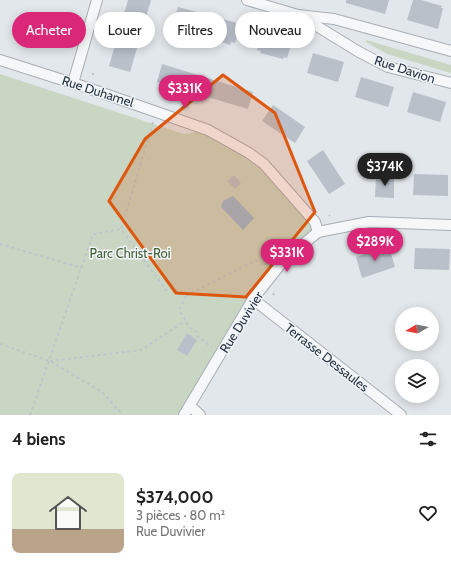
<!DOCTYPE html>
<html lang="fr">
<meta charset="utf-8">
<style>
body{margin:0;font-family:Cabin,sans-serif;background:#f2f2f2;color:#222;height:100vh;display:flex;flex-direction:column;font-size:15px;white-space:nowrap}
*{box-sizing:border-box;margin:0}
p{font-size:13px;color:#767676}
.icon{flex:none;width:22px;height:22px;fill:none;stroke:currentColor;stroke-width:2;stroke-linecap:round;stroke-linejoin:round}
.map{position:relative;height:415px;overflow:hidden}
.side{display:flex;flex-direction:column;background:#fff;flex:1}
.side>*{flex:none}
.top-card{position:absolute;left:12px;top:12px;width:427px;height:36px;display:flex;gap:8px}
.needle{width:26px;rotate:260deg}
.buttons{position:absolute;left:395px;top:307px;display:grid;gap:8px}
.buttons a{display:grid;place-items:center;width:44px;height:44px;border-radius:50%;background:#fff;box-shadow:0 2px 10px #0003;font-size:20px}
.price{position:absolute;translate:-50% -34px;padding:0 9px;border-radius:14px;background:#db2777;color:#fff;font-size:13px;line-height:26px;filter:drop-shadow(0 1px 2px #0008)}
.price::after{content:'';position:absolute;left:50%;top:24px;width:12px;height:9px;margin-left:-6px;background:inherit;clip-path:polygon(0 0,100% 0,50% 100%)}
.price.on{background:#222;color:#fff}
ul{padding:0;list-style:none}
li{display:flex;align-items:center;gap:12px;height:100px;padding:0 12px}
li+li{border-top:1px solid #e0e0e0}
li span{display:grid;place-items:center;flex:none;width:112px;height:80px;border-radius:8px;color:#555}
li>.icon{margin-inline-start:auto}
span .icon{width:48px;height:48px;fill:#fffc;stroke-width:1}
li b{font-size:17px}
h2{display:flex;justify-content:space-between;align-items:center;height:48px;padding:0 12px;font-size:17px}
.tag{padding:0 14px;border-radius:18px;background:#fff;box-shadow:0 2px 10px #0003;font-size:14px;line-height:36px}
.tag.on{background:#db2777;color:#fff}
.map>svg:first-child{display:block}
</style>
<div class="map">
<svg width="451" height="415" viewBox="0 0 451 415">
<rect width="100%" height="100%" fill="#e2e7eb"/>
<g fill="#c9d6c3">
<path d="M366 40 451 65V73L387 54 366 42Z"/>
<path d="M0 74 184 134 208 130 249 153 318 232 284 260 184 415H0Z"/>
</g>
<path fill="#9bb8cd" d="M233 196 254 218 243 230 221 207 223 201Z"/>
<g fill="#b9c0ca">
<path d="M128 0H151L130 72 109 66Z"/>
<path d="M346 0H389L385 14 346 3Z"/>
<path d="M413 0H421L442 6 441 8H443L438 29 407 20Z"/>
<path d="M178 7 241 24 235 43 231 42 230 45 208 37V36L172 27Z"/>
<path d="M262 30 293 39 287 58 284 57 283 59 260 53 261 51 257 50Z"/>
<path d="M313 53 344 62 338 82 307 73Z"/>
<path d="M162 64 253 92 248 109 157 82Z"/>
<path d="M361 77 394 87 388 107 355 97Z"/>
<path d="M413 92 446 102 440 122 407 112Z"/>
<path d="M273 105 305 127 295 143 262 121Z"/>
<path d="M323 150 345 184 329 194 307 161Z"/>
<path d="M414 174 448 175V196L413 195Z"/>
<path d="M234 175 241 183 235 189 227 181Z"/>
<path d="M376 175 394 176V198L375 197Z"/>
<path d="M389 247 395 267 362 278 356 257Z"/>
<path d="M415 248 450 249 449 270 414 269Z"/>
<path d="M187 333 197 340 187 356 177 350Z"/>
</g>
<g fill="none" stroke-linecap="round" stroke-linejoin="round">
<g stroke="#a7aeb6" stroke-width="12">
<g id="minor">
<path d="M247 0 298 15 334 19 451 51"/>
<path d="M302 17 359 52 388 67 451 83"/>
<path d="M0 60 88 88 208 130 249 153 264 164 315 222 318 232"/>
<path d="M73 83 97 0"/>
<path d="M253 299 401 415"/>
<path d="M190 406 200 415"/>
<path d="M184 415 253 299 284 260 318 232 369 222 451 225"/>
</g>
</g>
<g stroke="#c0c5ca" stroke-width="2" stroke-dasharray="3 3" stroke-linecap="butt">
<path d="M92 74H94"/>
<path d="M153 122 121 229 166 290 172 288 186 296 179 310 190 328 197 332V336L212 347"/>
<path d="M329 216 330 215"/>
<path d="M0 244 82 268"/>
<path d="M273 295 274 293"/>
<path d="M186 296 256 260 265 268"/>
<path d="M0 344 50 361 102 392 123 415"/>
<path d="M50 361 141 350 185 321"/>
<path d="M30 415 93 234 121 229"/>
</g>
<use href="#minor" stroke="#f5f7f9" stroke-width="10"/>
</g>
<path fill="#de570f" fill-opacity="0.2" stroke="#de570f" stroke-width="3" stroke-linejoin="round" d="M223 75 275 113 315 212 246 297 176 293 109 201 145 139Z"/>
<g text-anchor="middle" dominant-baseline="central" stroke-width="3" stroke-linejoin="round" paint-order="stroke">
<g font-size="13" fill="#293645" stroke="#f2f5f8">
<text transform="translate(405 69) rotate(18)">Rue Davion</text>
<text transform="translate(98 91) rotate(18)">Rue Duhamel</text>
<text transform="translate(241 322) rotate(-58)">Rue Duvivier</text>
<text transform="translate(327 357) rotate(38)">Terrasse Dessaules</text>
</g>
<g font-size="13" fill="#426135" stroke="#f2f5f8">
<text x="130" y="253">Parc Christ-Roi</text>
</g>
</g>
</svg>
<div class="buttons">
<a><svg class="needle" viewBox="-14 -14 28 28"><path d="M0-13l5 13h-10z" fill="#e53935"/><path d="M0 13l5-13h-10z" fill="#767676"/></svg></a>
<a><svg class="icon" aria-label="layers" viewBox="0 0 24 24"><path d="M12 4l9 5-9 5-9-5zM3 14l9 5 9-5"/></svg></a>
</div>
<b class="price" style="left:185px;top:109px">$331K</b>
<b class="price on" style="left:385px;top:187px">$374K</b>
<b class="price" style="left:375px;top:262px">$289K</b>
<b class="price" style="left:287px;top:273px">$331K</b>
<div class="top-card">
<a class="tag on">Acheter</a>
<a class="tag">Louer</a>
<a class="tag">Filtres</a>
<a class="tag">Nouveau</a>
</div>
</div>
<section class="side">
<h2>4 biens<svg class="icon" aria-label="filters" viewBox="0 0 24 24"><path d="M4 7h16M4 17h16"/><circle cx="9" cy="7" r="2"/><circle cx="15" cy="17" r="2"/></svg></h2>
<ul>
<li><span style="background:linear-gradient(#dfe7d0 70%,#b9a48a 0)"><svg class="icon" aria-label="home" viewBox="0 0 24 24"><path d="M3 11l9-7 9 7M6 9v11h12V9"/></svg></span><div><b>$374,000</b><p>3 pièces · 80 m²</p><p>Rue Duvivier</p></div><svg class="icon" aria-label="heart" viewBox="0 0 24 24"><path d="M12 20l-8-8c-3-5 5-10 8-4 3-6 11-1 8 4z"/></svg></li>
</ul>
</section>
